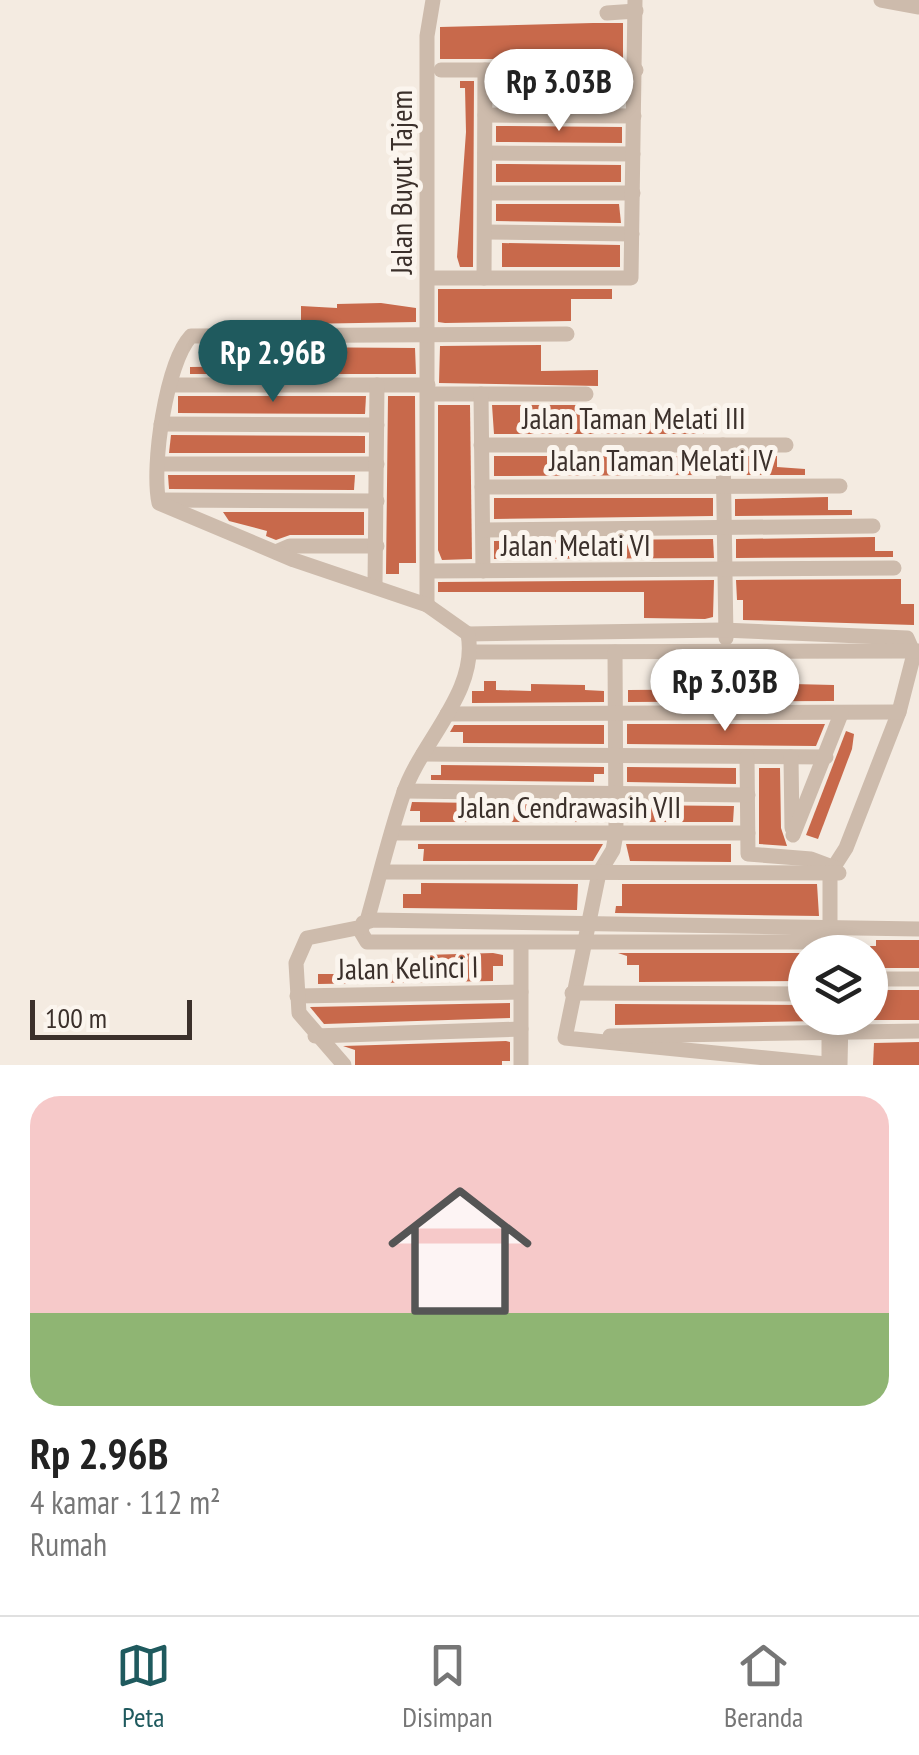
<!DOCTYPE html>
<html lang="id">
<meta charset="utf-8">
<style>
body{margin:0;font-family:"PT Sans Narrow",sans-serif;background:#f6f6f6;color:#222;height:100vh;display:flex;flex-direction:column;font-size:38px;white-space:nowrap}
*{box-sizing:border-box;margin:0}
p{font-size:32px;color:#767676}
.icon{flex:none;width:55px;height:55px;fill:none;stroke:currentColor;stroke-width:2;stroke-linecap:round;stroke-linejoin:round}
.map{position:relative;height:1065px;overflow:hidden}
.details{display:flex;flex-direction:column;background:#fff;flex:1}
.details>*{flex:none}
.tools{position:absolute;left:788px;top:935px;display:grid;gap:20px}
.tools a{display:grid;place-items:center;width:100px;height:100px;border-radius:50%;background:#fff;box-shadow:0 5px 15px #0003;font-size:50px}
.scale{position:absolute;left:30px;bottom:25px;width:162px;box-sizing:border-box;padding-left:10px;border:5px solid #3b302b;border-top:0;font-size:28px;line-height:35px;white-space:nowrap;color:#3b302b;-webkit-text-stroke:8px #fbf5ee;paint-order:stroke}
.price{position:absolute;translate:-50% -85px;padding:0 22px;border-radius:35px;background:#fff;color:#222;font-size:32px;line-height:65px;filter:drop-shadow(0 2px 5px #0008)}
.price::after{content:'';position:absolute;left:50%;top:60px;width:30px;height:22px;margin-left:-15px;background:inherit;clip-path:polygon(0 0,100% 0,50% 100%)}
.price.selected{background:#1f5a5e;color:#fff}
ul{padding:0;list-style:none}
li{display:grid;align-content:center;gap:20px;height:530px;padding:0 30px}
li span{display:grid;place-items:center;height:310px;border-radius:30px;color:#555}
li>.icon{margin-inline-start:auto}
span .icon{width:180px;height:180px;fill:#fffc;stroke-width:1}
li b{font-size:42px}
.tab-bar{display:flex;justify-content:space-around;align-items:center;height:140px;border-top:2px solid #e0e0e0;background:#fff;font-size:28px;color:#767676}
.tab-bar a{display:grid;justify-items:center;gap:5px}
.tab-bar .selected{color:#1f5a5e}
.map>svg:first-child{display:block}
</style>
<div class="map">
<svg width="919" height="1065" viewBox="0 0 919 1065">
<rect width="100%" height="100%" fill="#f4ebe1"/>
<g fill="#c8694b">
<path d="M593 23H623V59H440V27Z"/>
<path d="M460 81H474L473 267H460L457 257 466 132 465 88H460Z"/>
<path d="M496 81H623L622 105 496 104Z"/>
<path d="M496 126 622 127V143L496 142Z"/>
<path d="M496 164 621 165V182H496Z"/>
<path d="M496 204H619L621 223 496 221Z"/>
<path d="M502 243 620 245V267H502Z"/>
<path d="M438 289H612V299H571V321L445 323 438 322Z"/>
<path d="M381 303 416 308V322L301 324V306L337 308V304Z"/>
<path d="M541 345V371L598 370V386L439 383 440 346Z"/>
<path d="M280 347 415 348 416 374H190V367L280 366Z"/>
<path d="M178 396H366L365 414 178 413Z"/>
<path d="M388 396H415L416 563H399V574H386Z"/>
<path d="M438 405H470L472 559 442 560 438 550Z"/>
<path d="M492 405H581V425L704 421V434H494Z"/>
<path d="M171 435 365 436V453H169Z"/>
<path d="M494 456H699L700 475 494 476Z"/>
<path d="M734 456H777V467L805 469V475H735Z"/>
<path d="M168 475H355L354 490 169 489Z"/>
<path d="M828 497V510H852V515L735 516V499Z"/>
<path d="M494 498H713V516L494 519Z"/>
<path d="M223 512H364V535H290L276 540 266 536 267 531 229 521Z"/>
<path d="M875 537V551H893V557L736 558V539Z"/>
<path d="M713 539 714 558 494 559V541Z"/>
<path d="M901 579V604H914V625L743 620V600H737L736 580Z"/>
<path d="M714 580 713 617 705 619 644 618V592H438V582Z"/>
<path d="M484 681H496V690L531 691V684L585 685V690L604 691V702L472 703V691H484Z"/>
<path d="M756 683 834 685V701L628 702V690L756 689Z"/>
<path d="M627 724H825L816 746 627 744Z"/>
<path d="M454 725H604V744L463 743V732H450Z"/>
<path d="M846 731 854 734 852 749 818 839 806 835Z"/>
<path d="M441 765 604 767V774H594V782L431 780V775H441Z"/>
<path d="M627 767 736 768V784L627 782Z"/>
<path d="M759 768H780L781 828 787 846 759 844Z"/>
<path d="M412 802 599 805 598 822H420V811H410Z"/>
<path d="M627 805 734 806 733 822H627Z"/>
<path d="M418 844H603L593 861H423L424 849H418Z"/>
<path d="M626 844H731V862L630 861Z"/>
<path d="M421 883 578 884 577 910 403 908V894H421Z"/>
<path d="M622 884H817L819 916 615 913 616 906H622Z"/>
<path d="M876 940H919V968H876L870 946H876Z"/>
<path d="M493 953 503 955V966H493V981L318 984V974H395V954H405V974H424V955Z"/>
<path d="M618 953H805V981L639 982V965H627V956Z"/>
<path d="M875 990H919V1020H874Z"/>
<path d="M510 1003V1018L324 1024 310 1007Z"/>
<path d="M615 1004 805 1005V1018H818V1021L615 1025Z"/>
<path d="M506 1041 510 1042V1061H502V1065H355V1050L343 1046Z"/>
<path d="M919 1042V1065H873L874 1043Z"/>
</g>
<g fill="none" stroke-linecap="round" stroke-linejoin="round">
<g stroke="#cdbbac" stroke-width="15">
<path d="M881 0 919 7"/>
<path d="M607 13 636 11"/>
<path d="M441 70H636"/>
<path d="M485 115 634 116"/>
<path d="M485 153 633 154"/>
<path d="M485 193H633"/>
<path d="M485 232 632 234"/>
<path d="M428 278H631L635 0"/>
<path d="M484 278 485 70"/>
<path d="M170 385H428"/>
<path d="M428 394H586"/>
<path d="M481 394 483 571"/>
<path d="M161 424 377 425"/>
<path d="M481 445H786"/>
<path d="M723 445 726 638"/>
<path d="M159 464H377"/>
<path d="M482 487 840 486"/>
<path d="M161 500 377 501"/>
<path d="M483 530 873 526"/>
<path d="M276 552 290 546H377"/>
<path d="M429 571 894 568"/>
<path d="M375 585 377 385"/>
<path d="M427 605V36L433 0"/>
<path d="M468 634 723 630 907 638 914 654 899 712 846 848 830 873V952"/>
<path d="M472 652 919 651"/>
<path d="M615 652 616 834 613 850 599 873 565 1038 836 1065"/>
<path d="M447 714 899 712"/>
<path d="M423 754 826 757"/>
<path d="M747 757 748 854 811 859 835 868"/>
<path d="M791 757 792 828"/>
<path d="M404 791 748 795"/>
<path d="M392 833H748"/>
<path d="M793 835 841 714"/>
<path d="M381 872 839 873"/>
<path d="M367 921C379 879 389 836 403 795 420 742 479 692 468 634L427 605 294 560 159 503C151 466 166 363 191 336L567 334"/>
<path d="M830 942H367L361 932 363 923 373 920 919 929"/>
<path d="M870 979H919"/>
<path d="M572 993 805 994"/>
<path d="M297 996 521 992"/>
<path d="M829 1018V1065"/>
<path d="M315 1036 521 1029"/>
<path d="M610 1036 919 1031"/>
<path d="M344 1065 299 1013 296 963 307 938 362 927"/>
<path d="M521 1065V943"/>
<path d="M840 1065 841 1018"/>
</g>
</g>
<g text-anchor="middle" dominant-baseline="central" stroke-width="10" stroke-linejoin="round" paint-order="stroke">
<g font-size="30" fill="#3b302b" stroke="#fbf5ee">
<text transform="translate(400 182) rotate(-90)">Jalan Buyut Tajem</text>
<text x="634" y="417">Jalan Taman Melati III</text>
<text x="661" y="459">Jalan Taman Melati IV</text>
<text x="576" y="544">Jalan Melati VI</text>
<text x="570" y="806">Jalan Cendrawasih VII</text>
<text transform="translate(408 967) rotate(-1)">Jalan Kelinci I</text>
</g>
</g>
</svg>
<div class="tools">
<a><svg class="icon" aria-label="layers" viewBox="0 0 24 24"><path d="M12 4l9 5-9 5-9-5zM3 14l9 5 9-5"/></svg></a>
</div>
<div class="scale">100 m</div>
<b class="price" style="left:559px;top:134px">Rp 3.03B</b>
<b class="price selected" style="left:273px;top:405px">Rp 2.96B</b>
<b class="price" style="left:725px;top:734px">Rp 3.03B</b>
</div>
<section class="details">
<ul>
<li><span style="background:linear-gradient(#f6c9c9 70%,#8fb573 0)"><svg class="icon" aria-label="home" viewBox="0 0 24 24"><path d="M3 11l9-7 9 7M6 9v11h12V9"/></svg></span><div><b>Rp 2.96B</b><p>4 kamar · 112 m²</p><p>Rumah</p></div></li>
</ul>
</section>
<nav class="tab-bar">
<a class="selected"><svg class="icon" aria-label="map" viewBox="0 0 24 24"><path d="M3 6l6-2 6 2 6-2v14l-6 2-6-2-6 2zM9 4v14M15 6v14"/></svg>Peta</a>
<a><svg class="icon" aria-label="saved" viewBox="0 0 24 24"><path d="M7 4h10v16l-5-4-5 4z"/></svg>Disimpan</a>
<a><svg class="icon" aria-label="home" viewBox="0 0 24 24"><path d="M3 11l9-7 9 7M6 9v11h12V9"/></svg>Beranda</a>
</nav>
